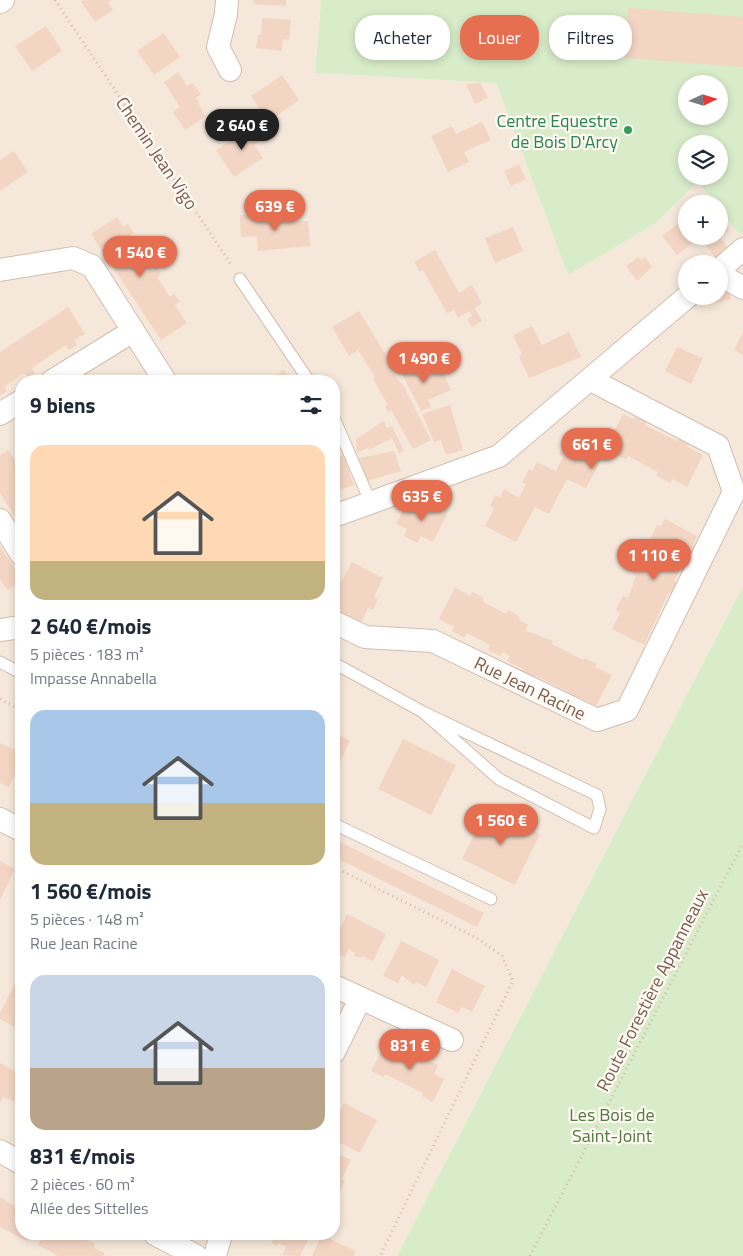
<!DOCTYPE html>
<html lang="fr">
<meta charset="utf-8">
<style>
body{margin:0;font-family:"Titillium Web",sans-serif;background:#f2f2f3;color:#1f2937;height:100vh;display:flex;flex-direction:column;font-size:19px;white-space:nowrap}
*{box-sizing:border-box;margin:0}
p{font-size:16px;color:#747a83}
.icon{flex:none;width:28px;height:28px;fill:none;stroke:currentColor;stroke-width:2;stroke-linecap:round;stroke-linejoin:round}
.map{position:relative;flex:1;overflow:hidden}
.drawer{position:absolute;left:15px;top:375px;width:325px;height:865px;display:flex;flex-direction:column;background:#fff;border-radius:20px;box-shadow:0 2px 8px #0003}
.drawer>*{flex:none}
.hud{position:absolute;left:355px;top:15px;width:312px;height:45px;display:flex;gap:10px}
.needle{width:32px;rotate:86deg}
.buttons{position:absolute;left:678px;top:75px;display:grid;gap:10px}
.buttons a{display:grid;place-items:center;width:50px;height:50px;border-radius:50%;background:#fff;box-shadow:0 2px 8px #0003;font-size:25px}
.price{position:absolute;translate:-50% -42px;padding:0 11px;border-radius:18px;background:#e76f51;color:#fff;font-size:16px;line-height:32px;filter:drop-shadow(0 1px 2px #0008)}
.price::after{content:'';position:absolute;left:50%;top:30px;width:15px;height:11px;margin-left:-8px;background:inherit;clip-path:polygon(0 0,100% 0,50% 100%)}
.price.selected{background:#222;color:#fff}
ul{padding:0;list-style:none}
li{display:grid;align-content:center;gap:10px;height:265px;padding:0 15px}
li span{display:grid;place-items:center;height:155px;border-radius:15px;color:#555}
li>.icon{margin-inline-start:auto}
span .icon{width:90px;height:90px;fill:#fffc;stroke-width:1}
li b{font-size:21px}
h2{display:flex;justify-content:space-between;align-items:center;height:60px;padding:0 15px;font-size:21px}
.tag{padding:0 18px;border-radius:20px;background:#fff;box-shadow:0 2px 8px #0003;font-size:18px;line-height:45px}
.tag.selected{background:#e76f51;color:#fff}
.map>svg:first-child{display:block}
</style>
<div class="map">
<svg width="743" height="1256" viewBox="0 0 743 1256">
<rect width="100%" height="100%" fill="#fdf6ec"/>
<path fill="#f5e8da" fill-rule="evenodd" d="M0 0H321L315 73 496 83 568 275 656 223 698 182 715 204H686V236H719V208L740 235 743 232V587L397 1256H0ZM686 264H719V296H686ZM21 381H334V1234H21Z"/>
<g fill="#d8ecc9" fill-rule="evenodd">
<path d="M321 0H743V232L740 235 719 208V204H715L698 182 656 223 568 275 496 83 315 73ZM686 84H719V116H686ZM686 144H719V176H686Z"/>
<path d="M743 587V1256H397L739 594Z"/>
</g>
<g fill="#f3d5c3">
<path d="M84 0H112L108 3 113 10 95 22 81 2Z"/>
<path d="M254 0H286V6L253 4Z"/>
<path d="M628 8 743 17V67L624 58Z"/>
<path d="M262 18 291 20 289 40 283 39 282 51 256 48 258 35H261Z"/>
<path d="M46 26 62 51 32 71 15 46Z"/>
<path d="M164 33 180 57 154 75 137 51Z"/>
<path d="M178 72 187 86 192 83 201 94 196 98 205 117 185 130 173 112 180 107 164 82Z"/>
<path d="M282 75 299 100 268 122 251 96Z"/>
<path d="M480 83 488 98 475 104 466 84Z"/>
<path d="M482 122 491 140 464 152 469 162 448 172 431 136 452 126 456 134Z"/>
<path d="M255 124 264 138 254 145 263 158 234 177 216 150Z"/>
<path d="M14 151 28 172 0 191V160Z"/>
<path d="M519 164 526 179 511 186 504 171Z"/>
<path d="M278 212 279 222 308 221 310 246 258 251 257 236 241 237 240 215Z"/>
<path d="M117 217 123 227 128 224 134 233 129 236 152 270 156 267 161 274 157 277 170 297 174 294 180 301 175 305 187 323 161 340 91 234Z"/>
<path d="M719 217 729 230 721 237 727 247 716 258 699 236H719Z"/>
<path d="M684 219 686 222V236L699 238 677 255 662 236Z"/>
<path d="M513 227 523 251 495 263 485 238Z"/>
<path d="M435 250 459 293 472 285 482 303 475 308 482 321 472 327 467 319 472 316 469 311 458 318 454 310 447 313 423 270 420 272 414 262Z"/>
<path d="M638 257 641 260 645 257 652 267 637 281 626 266Z"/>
<path d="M729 291 731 299 715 303 714 296Z"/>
<path d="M68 307 85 334 74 340 77 345 69 350 66 345 32 368 35 373 28 378 24 373 4 387 7 391 0 396V352Z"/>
<path d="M359 311 394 368 391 370 404 387 431 440 413 449 391 410 388 412 385 407 388 405 373 379 375 377 358 350 349 356 332 327Z"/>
<path d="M532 326 542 345 569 332 581 357 529 378 519 356 522 354 513 335Z"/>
<path d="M743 332V355L734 350Z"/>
<path d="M677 347 703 358 691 384 665 371Z"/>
<path d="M418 359 427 377 442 370 451 390 428 400 431 407 421 411 399 368Z"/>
<path d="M284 370 291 381H268Z"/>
<path d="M450 405 463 450 446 455 441 440 434 442 422 414Z"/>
<path d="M623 414 633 419 636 414 647 421 645 425 677 441 680 437 691 442 688 447 703 455 687 487 673 479 670 483 656 475 658 472 628 456 626 460 613 453 615 449 609 446 586 488 567 479 549 514 535 507 516 542 485 526 494 509 490 506 495 495 500 497 504 489 519 498 526 484 522 482 529 469 532 471 537 462 556 471 563 457 559 454 565 441 570 443 578 427 608 442Z"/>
<path d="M384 421 387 428 392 426 404 451 399 453 392 438 369 450 368 448 357 453 356 439Z"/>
<path d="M8 450 15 460 20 457 21 460V526L0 493V455Z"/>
<path d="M394 451 401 471 367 481 359 458Z"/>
<path d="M343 455 354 485 337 491 334 482V458Z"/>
<path d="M434 502 449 510 433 542 421 536 417 543 404 536 407 529 396 524 406 504 427 515Z"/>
<path d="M665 519 697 536 693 545 697 547 691 558 687 556 674 581 679 583 673 594 669 592 644 645 612 629 620 613 616 610 623 596 628 598 636 576 632 573 639 561 643 563 653 542 650 540 657 525 661 526Z"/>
<path d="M0 546 21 578V581L7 590 0 579Z"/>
<path d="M352 562 383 578 374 597 378 599 373 610 368 608 361 623 334 610V598L337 592 334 590V586L337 579 342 581Z"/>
<path d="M455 588 470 596 472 592 484 598 483 602 506 614 508 610 520 617 519 620 528 625 525 630 553 641 552 644 583 660 585 658 597 664 595 667 612 675 596 706 580 698 578 702 566 695 568 692 536 676 533 679 521 673 523 669 507 661 510 656 503 652 500 656 488 650 490 645 467 633 464 638 452 631 454 627 439 619Z"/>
<path d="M334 732 350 741 334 775Z"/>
<path d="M403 739 456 765 431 815 378 789Z"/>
<path d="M0 743 21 753V762L9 787 0 783Z"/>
<path d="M487 808 540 834 515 885 462 859Z"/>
<path d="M334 839 484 913 477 927 334 857Z"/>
<path d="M0 861 15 869 0 900Z"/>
<path d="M347 914 386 934 373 961 362 956 361 958 354 956 355 953 349 949 345 957 334 952V942Z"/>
<path d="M401 941 439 960 426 987 416 982 414 985 402 975 398 983 383 976Z"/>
<path d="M452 969 485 986 472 1012 462 1007 458 1013 436 1002Z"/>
<path d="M17 979 21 981V1030L0 1019V1013Z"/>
<path d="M397 1045 438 1065 434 1074 444 1079 433 1102 422 1096 423 1093 385 1074 384 1077 371 1071 383 1048 393 1053Z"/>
<path d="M0 1063 21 1074V1089L15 1102 3 1097 0 1103Z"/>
<path d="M344 1103 377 1120 360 1153 334 1140 339 1128 334 1124Z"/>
<path d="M334 1152 351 1160 342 1179 345 1181 339 1193 334 1190Z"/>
<path d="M0 1197 21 1210V1234H31L27 1241 0 1227Z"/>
<path d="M44 1234H75L95 1244 94 1248 105 1253 103 1256H58L38 1245Z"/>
<path d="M260 1234H311L300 1256 282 1255 286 1247 278 1243 277 1246 271 1243 273 1240Z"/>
<path d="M322 1235 356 1251 354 1256H312Z"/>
</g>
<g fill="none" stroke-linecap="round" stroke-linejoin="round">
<g stroke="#d1beb0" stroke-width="13">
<g id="service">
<path d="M240 279 309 381"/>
<path d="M334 418 370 501"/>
<path d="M0 662 21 673"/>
<path d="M334 663 423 712 597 795 600 809 594 828 499 779 423 712"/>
<path d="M334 824 491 899"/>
</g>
</g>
<g stroke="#d1beb0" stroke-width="24">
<g id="minor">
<path d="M227 0 226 14 218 47 230 70"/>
<path d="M0 2 3 0"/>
<path d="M0 270 73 258 92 266 165 381"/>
<path d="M719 270 743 249"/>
<path d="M719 274 743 288"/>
<path d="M52 381 133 331"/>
<path d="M0 414 21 401"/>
<path d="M334 516 499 456 688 296"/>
<path d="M0 520 21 554"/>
<path d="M334 622 365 637 433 641 597 720 627 710 734 492 718 446 591 380"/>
<path d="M0 630 21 627"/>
<path d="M0 819 21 830"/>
<path d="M334 986 452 1040"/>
<path d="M334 1052 360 999"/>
<path d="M0 1151 21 1163"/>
<path d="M155 1234 196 1256"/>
<path d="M215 1256 221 1234"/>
</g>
</g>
<g stroke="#d9b8a5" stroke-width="3" stroke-dasharray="1 4" stroke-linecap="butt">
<path d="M55 0 232 266"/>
<path d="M0 699 21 710"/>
<path d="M334 867 477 938 502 956 513 981 380 1256"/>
<path d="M530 1256 743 843"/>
</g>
<use href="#service" stroke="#fff" stroke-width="11"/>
<use href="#minor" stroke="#fff" stroke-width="22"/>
</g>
<circle fill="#2e9e5b" stroke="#fffaf3" stroke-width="2" cx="628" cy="130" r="5"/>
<g text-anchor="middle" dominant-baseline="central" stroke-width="4.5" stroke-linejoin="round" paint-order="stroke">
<g font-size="18" fill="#27864d" stroke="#fffaf3" text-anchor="end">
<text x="618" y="120">Centre Equestre<tspan x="618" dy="21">de Bois D'Arcy</tspan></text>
</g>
<g font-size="18" fill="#7a5c4d" stroke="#fffaf3">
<text transform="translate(157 153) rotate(56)">Chemin Jean Vigo</text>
<text transform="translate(530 688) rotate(26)">Rue Jean Racine</text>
<text transform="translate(652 990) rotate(-63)">Route Forestière Appanneaux</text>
</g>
<g font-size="18" fill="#537a41" stroke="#fffaf3">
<text x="612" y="1114">Les Bois de<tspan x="612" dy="21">Saint-Joint</tspan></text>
</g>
</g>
</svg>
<div class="buttons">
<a><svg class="needle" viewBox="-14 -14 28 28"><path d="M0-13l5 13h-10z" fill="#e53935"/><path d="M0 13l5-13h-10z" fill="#747a83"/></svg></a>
<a><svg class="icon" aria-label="layers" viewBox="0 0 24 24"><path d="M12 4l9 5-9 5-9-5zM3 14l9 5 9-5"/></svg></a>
<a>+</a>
<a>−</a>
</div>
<b class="price selected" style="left:242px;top:151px">2 640 €</b>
<b class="price" style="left:275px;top:232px">639 €</b>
<b class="price" style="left:140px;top:278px">1 540 €</b>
<b class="price" style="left:424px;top:384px">1 490 €</b>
<b class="price" style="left:592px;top:470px">661 €</b>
<b class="price" style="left:422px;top:522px">635 €</b>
<b class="price" style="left:654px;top:581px">1 110 €</b>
<b class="price" style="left:501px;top:846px">1 560 €</b>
<b class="price" style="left:410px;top:1071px">831 €</b>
<div class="hud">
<a class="tag">Acheter</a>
<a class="tag selected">Louer</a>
<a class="tag">Filtres</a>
</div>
<section class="drawer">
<h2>9 biens<svg class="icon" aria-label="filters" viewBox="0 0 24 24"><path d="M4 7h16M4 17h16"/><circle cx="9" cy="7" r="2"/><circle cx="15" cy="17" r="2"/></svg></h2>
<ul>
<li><span style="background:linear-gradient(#ffd9b3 75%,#c2b280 0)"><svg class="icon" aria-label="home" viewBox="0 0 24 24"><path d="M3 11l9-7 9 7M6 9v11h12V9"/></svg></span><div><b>2 640 €/mois</b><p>5 pièces · 183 m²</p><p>Impasse Annabella</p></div></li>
<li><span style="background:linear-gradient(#a9c7e8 60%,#c2b280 0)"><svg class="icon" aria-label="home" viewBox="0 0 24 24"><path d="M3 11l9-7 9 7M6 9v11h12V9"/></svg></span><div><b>1 560 €/mois</b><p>5 pièces · 148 m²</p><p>Rue Jean Racine</p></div></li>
<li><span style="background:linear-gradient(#c9d6e8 60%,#b9a48a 0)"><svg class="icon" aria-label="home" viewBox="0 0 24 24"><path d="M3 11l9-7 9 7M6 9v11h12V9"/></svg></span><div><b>831 €/mois</b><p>2 pièces · 60 m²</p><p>Allée des Sittelles</p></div></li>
</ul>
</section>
</div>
